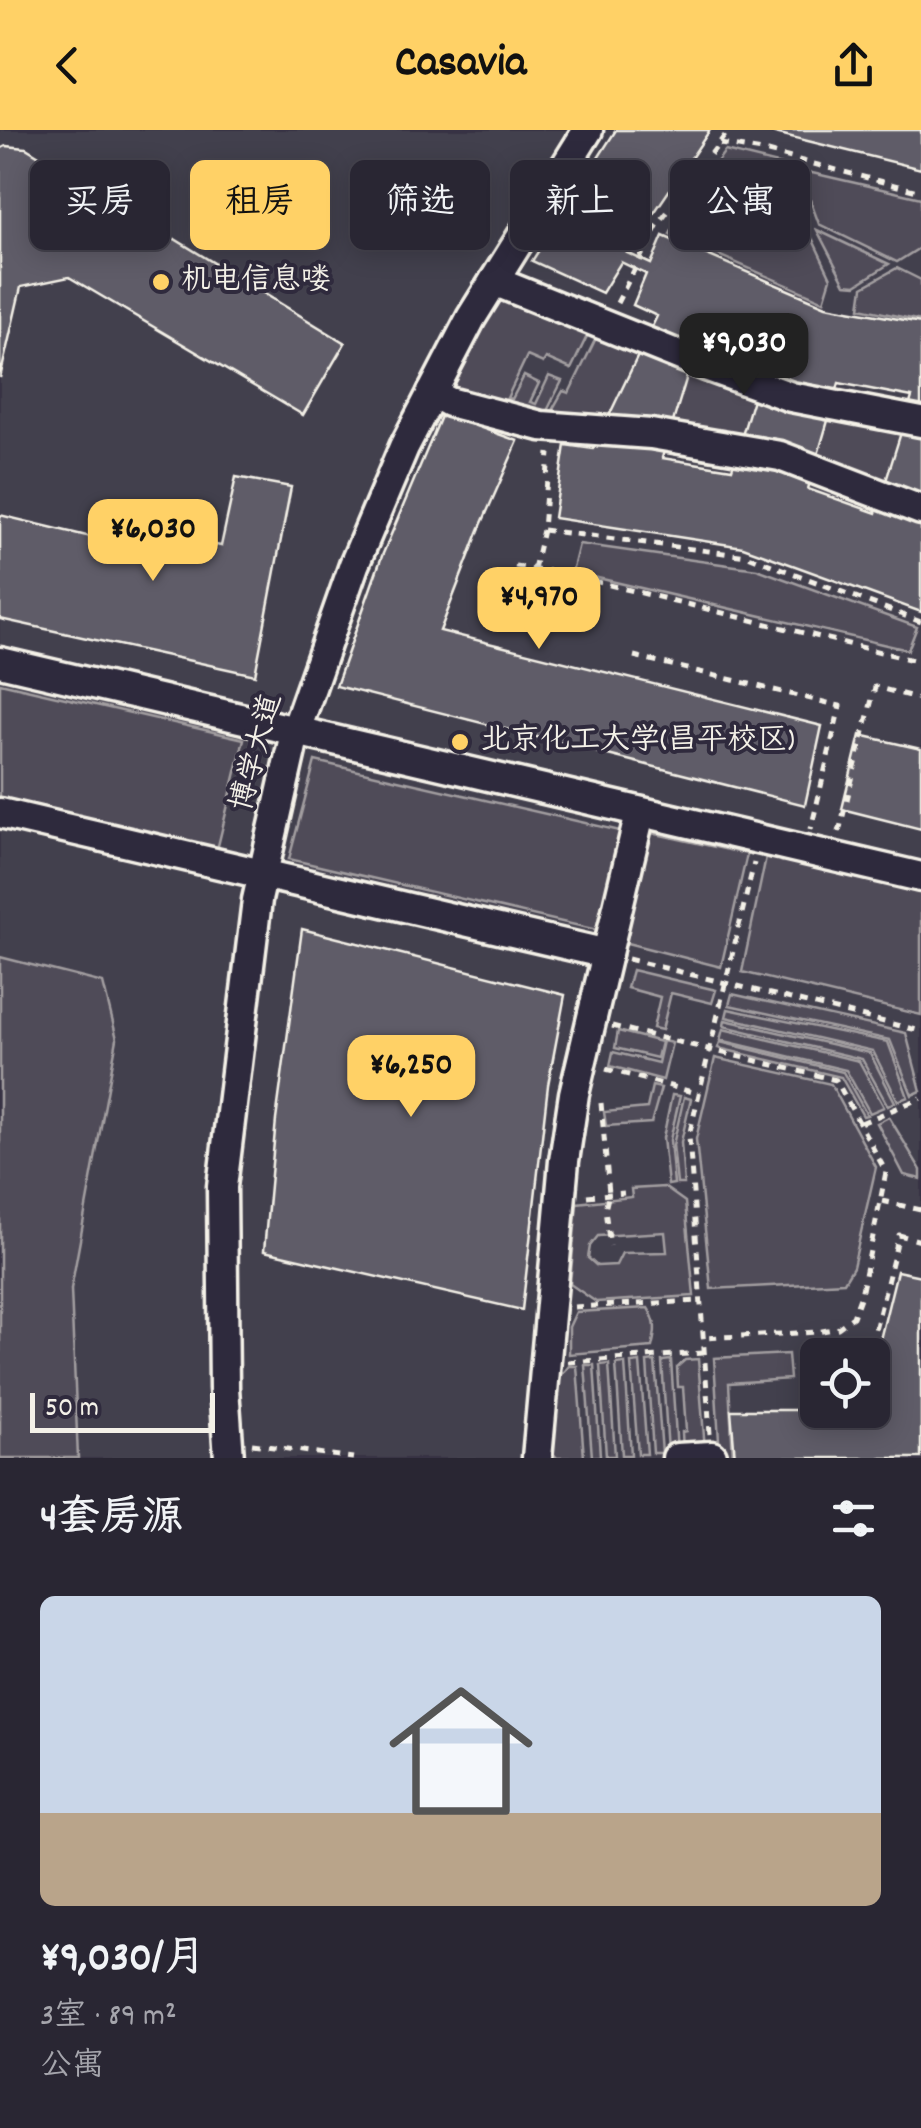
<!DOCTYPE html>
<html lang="zh">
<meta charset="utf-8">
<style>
body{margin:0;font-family:Dekko,"LXGW WenKai TC",sans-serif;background:#35323f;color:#f1f3f6;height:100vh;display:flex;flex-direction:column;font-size:38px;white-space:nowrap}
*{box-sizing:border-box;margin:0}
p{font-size:32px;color:#a5a5ac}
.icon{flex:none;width:55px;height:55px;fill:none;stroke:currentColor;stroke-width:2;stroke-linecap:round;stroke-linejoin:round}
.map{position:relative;height:1328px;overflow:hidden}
.drawer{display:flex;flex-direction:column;background:#292633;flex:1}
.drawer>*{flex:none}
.banner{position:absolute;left:30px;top:30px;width:862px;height:90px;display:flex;gap:20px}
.buttons{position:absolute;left:800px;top:1208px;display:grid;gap:20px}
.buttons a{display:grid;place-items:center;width:90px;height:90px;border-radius:15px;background:#292633;box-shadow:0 5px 25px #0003,0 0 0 2px #45434e;font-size:50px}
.scale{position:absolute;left:30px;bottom:25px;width:185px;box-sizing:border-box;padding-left:10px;border:5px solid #f4f1e8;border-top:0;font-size:28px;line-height:35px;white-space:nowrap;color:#f4f1e8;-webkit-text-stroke:8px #2f2a3d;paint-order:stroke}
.price{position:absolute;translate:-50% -85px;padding:0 22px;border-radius:20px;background:#ffd166;color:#111;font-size:32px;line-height:65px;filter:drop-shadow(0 2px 5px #0008)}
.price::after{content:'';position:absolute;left:50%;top:60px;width:30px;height:22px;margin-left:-15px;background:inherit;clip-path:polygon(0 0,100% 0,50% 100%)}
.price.on{background:#222;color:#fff}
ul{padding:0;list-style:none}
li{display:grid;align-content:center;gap:20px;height:530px;padding:0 40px}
li span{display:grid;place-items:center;height:310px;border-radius:15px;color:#555}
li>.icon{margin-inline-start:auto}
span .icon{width:180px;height:180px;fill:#fffc;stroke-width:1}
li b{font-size:42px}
h2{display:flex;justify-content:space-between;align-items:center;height:120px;padding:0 40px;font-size:42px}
.chip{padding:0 35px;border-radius:15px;background:#292633;box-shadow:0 5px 25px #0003,0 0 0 2px #45434e;font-size:35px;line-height:90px}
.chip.on{background:#ffd166;color:#111}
header{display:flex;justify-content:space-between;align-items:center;height:130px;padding:0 40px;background:#ffd166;color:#111;font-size:45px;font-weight:700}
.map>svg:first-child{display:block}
</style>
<header><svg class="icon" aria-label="back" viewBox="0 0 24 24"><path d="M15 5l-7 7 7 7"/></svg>Casavia<svg class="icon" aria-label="share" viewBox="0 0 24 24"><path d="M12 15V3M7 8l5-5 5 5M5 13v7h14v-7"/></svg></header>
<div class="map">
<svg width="921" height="1328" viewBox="0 0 921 1328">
<rect width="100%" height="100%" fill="#373244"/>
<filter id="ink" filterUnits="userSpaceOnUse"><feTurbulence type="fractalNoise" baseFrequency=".01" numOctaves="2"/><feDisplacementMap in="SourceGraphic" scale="20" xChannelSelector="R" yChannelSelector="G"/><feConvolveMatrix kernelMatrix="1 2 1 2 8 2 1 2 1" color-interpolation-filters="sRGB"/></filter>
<g filter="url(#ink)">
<path fill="#433f4e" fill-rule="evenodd" d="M0 0H921V1328H0ZM818 1225H872V1280H818Z"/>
<g fill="#504b59" stroke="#a29ea0" stroke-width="2.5" fill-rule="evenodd">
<path d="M725 21 790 37 809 90 711 40Z"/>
<path d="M799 40 921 68V117L897 132 819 94Z"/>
<path d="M703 45 806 95 831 148 824 171 670 104Z"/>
<path d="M817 100 889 134 856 155 845 154Z"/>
<path d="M897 138 921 150V191L860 178 863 157Z"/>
<path d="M511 165 591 198 571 239 546 228 543 233 527 226 507 268 512 269 524 246 539 253 530 272 536 274 549 246 562 251 546 283 460 273 447 257 488 170Z"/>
<path d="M600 200 921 298V369L550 284 563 261 569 263Z"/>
<path d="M579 414 757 439 917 497 908 520 572 442Z"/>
<path d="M0 553 244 609 217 720 0 670Z"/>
<path d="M315 631 620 701 597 800 289 729Z"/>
<path d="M647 702 747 724 721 837 623 812Z"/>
<path d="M766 727 921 761V885L742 842Z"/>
<path d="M0 827 103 853 117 909 71 1159 78 1328H0Z"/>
<path d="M632 840 716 860 712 873 671 863 662 900 653 898 660 867 627 858Z"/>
<path d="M732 864 906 903 921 961 912 965 890 910 729 875Z"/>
<path d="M728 879 888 912 908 967 898 971 873 921 726 887Z"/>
<path d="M725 890 870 923 895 972 888 976 862 929 724 896Z"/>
<path d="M723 899 859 931 884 977 870 983 846 940 720 910Z"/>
<path d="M618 901 661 912 657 928 615 918Z"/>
<path d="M663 911 672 913 663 950 610 936 613 922 658 933Z"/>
<path d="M720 912 843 942 867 985 863 986 841 947 718 918Z"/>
<path d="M715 928 831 954 876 1037 853 1137 844 1152 711 1159 696 1009Z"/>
<path d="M652 956 661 958 651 993 606 996 604 982 647 978Z"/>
<path d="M672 965 680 966 670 1010 674 1054 668 1055 663 1008Z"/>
<path d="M684 967 691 969 681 1012 684 1054H677L673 1015Z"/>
<path d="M889 987 921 1040V1049L904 1045 877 993Z"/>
<path d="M664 1057 685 1072 694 1166 596 1172 570 1154 577 1073 632 1067 631 1059ZM665 1102 667 1122 622 1123 616 1135 597 1136 588 1128 590 1116 598 1106Z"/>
<path d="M648 1178C657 1192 656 1201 652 1217L569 1224V1197L576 1182Z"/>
<path d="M788 1224 790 1249 729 1253 733 1328H720L714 1228Z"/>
<path d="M698 1229 705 1320 683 1321 682 1302 686 1301 683 1257H678L677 1237 685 1230Z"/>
<path d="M671 1230 677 1322H668L662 1231Z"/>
<path d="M655 1231 662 1323H653L647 1232Z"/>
<path d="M640 1232 647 1324H638L631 1233Z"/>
<path d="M625 1233 631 1325H622L616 1234Z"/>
<path d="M609 1234 615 1326H606L600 1235Z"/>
<path d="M585 1235H594L600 1326 592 1327Z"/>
<path d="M569 1236H577L584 1328H557L553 1323 556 1252Z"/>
</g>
<g fill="#5f5c67" stroke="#f4f1e8" stroke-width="2.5" fill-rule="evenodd">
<path d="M616 0H710L627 123 651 134 663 106 826 176 921 193V482L743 417 554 388 565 315 593 319 657 186 633 175 646 144 621 132 602 163 532 131ZM700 204 764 232 732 339 662 328ZM839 253 912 267 876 383 808 359Z"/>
<path d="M763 0H921V39Z"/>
<path d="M6 16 26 18 345 213 303 285 69 147 21 157 0 248V19Z"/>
<path d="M442 284 518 311 479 400 440 501 822 596 805 675 336 556 382 426Z"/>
<path d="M236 347 291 357 255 545 0 489V385L170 426 182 411 190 410 221 416Z"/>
<path d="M860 605 921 619V699L842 679Z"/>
<path d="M302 799 565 865 548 955 522 1180 264 1121 276 990Z"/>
<path d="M897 1141 921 1146V1328H735L731 1280H872V1242Z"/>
</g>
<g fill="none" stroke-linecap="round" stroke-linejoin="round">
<g stroke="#f4f1e8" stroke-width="35">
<g id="minor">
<path d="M494 151 706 236 791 267 921 292"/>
<path d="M432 263 449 272 541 296 651 304 780 326 921 380"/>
<path d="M0 532 921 747"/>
<path d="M0 683 607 824"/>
<path d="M229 1328 224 1258 222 1057 257 770 295 603 354 435 404 317 471 188 588 0"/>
<path d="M537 1328 564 1031 574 964 640 683"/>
<path d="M677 1328 712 1326"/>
</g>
</g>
<g stroke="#f4f1e8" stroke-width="5" stroke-dasharray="8 8" stroke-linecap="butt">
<path d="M720 14 768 22 921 62"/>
<path d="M617 173 657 96 729 0"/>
<path d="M543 400 748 426 921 492"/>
<path d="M515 436 557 442 921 532"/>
<path d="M534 439 543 400 549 323"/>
<path d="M634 526 840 576 811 699"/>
<path d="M839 702 875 557 921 569"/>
<path d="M628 829 921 901"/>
<path d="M612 896 836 950 886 1042 861 1165 853 1187 838 1198 817 1202 703 1208"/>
<path d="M606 939 700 964"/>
<path d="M601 973 609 1063 605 1080 610 1116"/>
<path d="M861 993 921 968"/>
<path d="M587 1066 624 1063"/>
<path d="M882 1071 921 1080"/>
<path d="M574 1177 700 1171"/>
<path d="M859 1225 872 1212 899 1105 921 1111"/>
<path d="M568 1232 704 1223"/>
<path d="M796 1239 818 1237"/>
<path d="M710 1304 689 1006 754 733"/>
<path d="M252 1314 353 1328"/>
</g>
<use href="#minor" stroke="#2f2a3d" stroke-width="28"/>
</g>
</g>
<g fill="#ffd166" stroke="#2f2a3d" stroke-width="4">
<circle cx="161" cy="152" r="10"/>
<circle cx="460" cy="612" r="10"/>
</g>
<g text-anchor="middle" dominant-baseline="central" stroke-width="8" stroke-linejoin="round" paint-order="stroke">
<g font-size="30" fill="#f4f1e8" stroke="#2f2a3d" text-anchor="start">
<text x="181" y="152">机电信息喽</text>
<text x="480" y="612">北京化工大学(昌平校区)</text>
</g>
<g font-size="30" fill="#f4f1e8" stroke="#2f2a3d">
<text transform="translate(259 623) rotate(-75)">博学大道</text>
</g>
</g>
</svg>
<div class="buttons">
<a><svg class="icon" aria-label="locate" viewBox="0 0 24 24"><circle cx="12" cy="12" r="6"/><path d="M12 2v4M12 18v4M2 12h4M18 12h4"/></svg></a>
</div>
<div class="scale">50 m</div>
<b class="price on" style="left:744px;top:268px">¥9,030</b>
<b class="price" style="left:153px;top:454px">¥6,030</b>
<b class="price" style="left:539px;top:522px">¥4,970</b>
<b class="price" style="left:411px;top:990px">¥6,250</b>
<div class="banner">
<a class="chip">买房</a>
<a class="chip on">租房</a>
<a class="chip">筛选</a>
<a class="chip">新上</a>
<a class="chip">公寓</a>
</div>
</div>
<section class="drawer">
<h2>4套房源<svg class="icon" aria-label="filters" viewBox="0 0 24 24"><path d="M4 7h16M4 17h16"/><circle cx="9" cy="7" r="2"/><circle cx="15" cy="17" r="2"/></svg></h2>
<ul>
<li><span style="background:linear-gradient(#c9d6e8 70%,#b9a48a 0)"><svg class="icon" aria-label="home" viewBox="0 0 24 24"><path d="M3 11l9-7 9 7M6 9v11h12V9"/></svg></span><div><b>¥9,030/月</b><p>3室 · 89 m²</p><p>公寓</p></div></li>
</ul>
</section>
